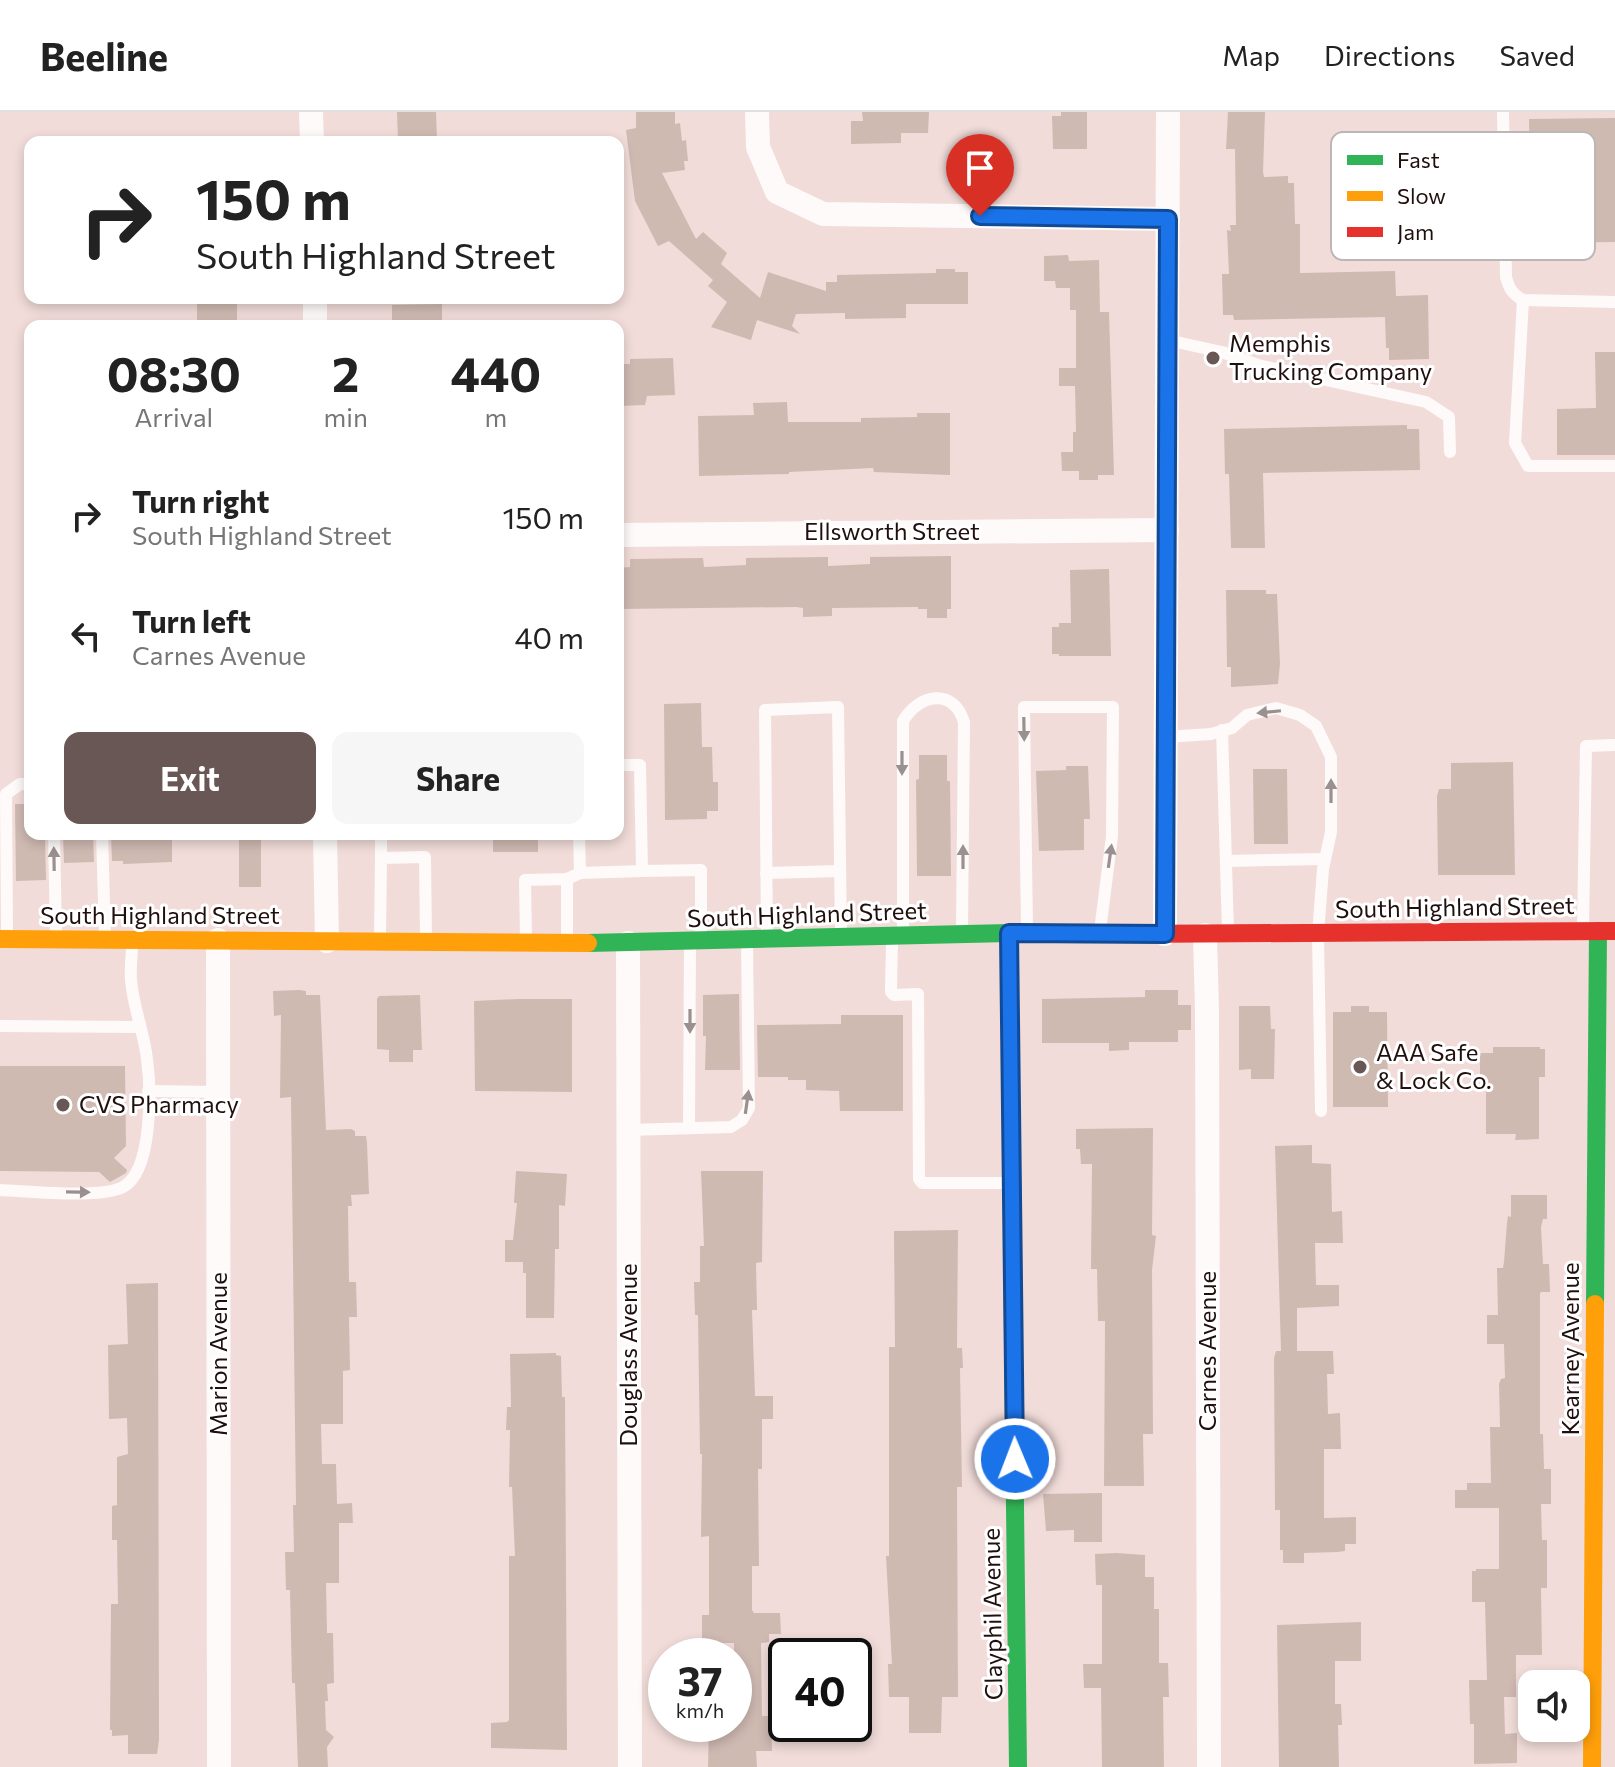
<!DOCTYPE html>
<style>
body{margin:0;font-family:Commissioner,sans-serif;background:#f6f6f6;color:#222;height:100vh;display:flex;flex-direction:column;font-size:30px;white-space:nowrap}
*{box-sizing:border-box;margin:0}
p{font-size:26px;color:#767676}
.icon{flex:none;width:44px;height:44px;fill:none;stroke:currentColor;stroke-width:2;stroke-linecap:round;stroke-linejoin:round}
.map{position:relative;flex:1;overflow:hidden}
.sheet{position:absolute;left:24px;top:208px;width:600px;height:520px;display:flex;flex-direction:column;background:#fff;border-radius:16px;box-shadow:0 4px 12px #0003}
.sheet>*{flex:none}
.banner{position:absolute;left:24px;top:24px;width:600px;height:168px;border-radius:16px;box-shadow:0 4px 12px #0003;background:#fff;color:#222;overflow:hidden}
.fabs{position:absolute;left:1518px;top:1558px;display:grid;gap:16px}
.fabs a{display:grid;place-items:center;width:72px;height:72px;border-radius:16px;background:#fff;box-shadow:0 4px 12px #0003;font-size:40px}
.speed{position:absolute;left:648px;top:1526px;display:flex;gap:16px;font-size:40px;font-weight:700;text-align:center}
.speed>*{display:grid;place-content:center;width:104px;height:104px;border-radius:50%;background:#fff;box-shadow:0 4px 12px #0003;line-height:1}
.speed small{font-size:20px;font-weight:400}
.speed .limit{border:4px solid #111;border-radius:12px;background:#fff;color:#111}
.pin{position:absolute;display:grid;place-items:center;width:68px;height:68px;color:#fff;margin:-82px -34px;border-radius:50% 50% 50% 0;rotate:-45deg;box-shadow:0 0 8px #0007}
.pin .icon{rotate:45deg}
.me{position:absolute;width:88px;margin:-44px;rotate:359deg;stroke-linejoin:round;filter:drop-shadow(0 0 6px #0008)}
.turn{display:flex;align-items:center;gap:28px;height:168px;padding:0 40px;font-size:36px}
.turn .icon{width:104px;height:104px;stroke-width:2.5}
.turn b{display:block;font-size:56px;line-height:68px}
.eta{display:flex;justify-content:space-evenly;align-items:center;height:136px;text-align:center}
.eta b{font-size:48px;font-weight:700;line-height:56px}
.cta{display:flex;gap:16px;margin-top:auto;padding:16px 40px}
.cta a{flex:1;height:92px;border-radius:16px;background:#685754;color:#fff;font-size:32px;font-weight:700;line-height:92px;text-align:center}
.cta a+a{background:#f6f6f6;color:#222}
ul{padding:0;list-style:none}
li{display:flex;align-items:center;gap:24px;height:120px;padding:0 40px}
li div{flex:1}
li b{display:block;font-size:30px}
li em{font-style:normal}
header{display:flex;align-items:center;gap:48px;box-sizing:border-box;height:112px;padding:0 40px;background:#fff;border-bottom:2px solid #e0e0e0}
header strong{font-size:38px}
nav{display:flex;gap:44px;margin-inline-start:auto;font-size:28px}
.map>svg:first-child{display:block}
.building{fill:#cfbab2}
.lines{fill:none;stroke-linecap:round;stroke-linejoin:round}
.lane{stroke:#fdfaf9;stroke-width:12}
.street{stroke:#fdfaf9;stroke-width:24}
.fast{stroke:#30b455;stroke-width:18}
.slow{stroke:#ff9f0a;stroke-width:18}
.jam{stroke:#e5322d;stroke-width:18}
.oneway{fill:#99908f}
.route-casing{stroke:#114b97;stroke-width:20}
.route{stroke:#1a73e8;stroke-width:14}
.poi-dot{fill:#685754;stroke:#fff;stroke-width:3}
.labels{text-anchor:middle;stroke-width:6;stroke-linejoin:round;paint-order:stroke}
.poi-label{font-size:24px;fill:#1f0f0d;stroke:#fff;text-anchor:start}
.street-label{font-size:24px;fill:#1f0f0d;stroke:#fff}
.key{fill:#fff;stroke:#bcb7b6;stroke-width:2}
.key-label{font-size:22px;fill:#1f0f0d}
</style>
<header>
<strong>Beeline</strong>
<nav><a>Map</a><a>Directions</a><a>Saved</a></nav>
</header>
<div class="map">
<svg width="1615" height="1655" viewBox="0 0 1615 1655">
<rect width="100%" height="100%" fill="#f1dcd9"/>
<!-- building -->
<g class="building">
<path d="M397 0H436L437 30H398Z"/>
<path d="M636 0H675V12L680 11 682 29 686 28 688 49H684L685 58 662 61 696 127 703 120 727 141 721 152 760 186 768 160 826 179V170H837V163L936 161V157H955V160H968V192H906V206L845 207V201L796 202 792 214 800 222 757 208 751 228 711 215 727 190 708 174 713 168 669 129 658 134 635 89 626 18 636 16Z"/>
<path d="M862 0H929L928 21H901V31L851 32V9H863Z"/>
<path d="M1061 0H1087V37H1053L1052 4H1061Z"/>
<path d="M1228 0H1265L1263 60 1264 65 1288 64V71H1294L1295 112H1300V161L1395 159 1396 184 1428 183 1429 247 1389 248V236H1386L1385 205 1234 208 1233 203H1223L1222 162H1229L1227 118 1231 119 1230 113H1236L1235 37H1226Z"/>
<path d="M1615 6V130L1514 131V84H1530L1529 7Z"/>
<path d="M1068 143 1069 149 1099 148 1100 200H1109L1114 363H1098V368H1079V359H1062L1061 340H1073V320H1076L1075 274H1059V256H1076V198H1070V176H1056L1055 169H1044V144Z"/>
<path d="M232 187V192H237V214H197V188Z"/>
<path d="M442 192V214L392 212V193Z"/>
<path d="M1595 240H1615V343H1557V297L1596 296Z"/>
<path d="M673 246 675 283 647 284 645 293 618 294V252H630V247Z"/>
<path d="M787 290 788 310H861V306L917 305V301H950V363L874 360 873 356 789 360V362L699 364 698 304 754 303 753 291Z"/>
<path d="M1407 313V317H1419L1420 358 1263 361 1265 436H1231L1229 362H1225L1224 317Z"/>
<path d="M951 444V497H947V506H927V497H918V495L832 496V504L803 505V496L796 495 618 497V456L630 455V447L703 446 704 455 746 453V446L828 445V454L870 452V445Z"/>
<path d="M1109 457 1111 544H1059V542H1052V515H1059V511H1071L1070 458Z"/>
<path d="M1226 478H1266V482H1277L1280 552 1278 572 1231 575V555H1227Z"/>
<path d="M701 591 702 635H712L713 670H718V699H707V707L665 708 664 592Z"/>
<path d="M919 643H947V669H950L951 764H917L916 668 919 667Z"/>
<path d="M1513 650 1515 763H1438L1437 684 1439 677H1451V651Z"/>
<path d="M1066 654H1088L1090 707H1084V738L1039 739 1036 659 1066 658Z"/>
<path d="M1253 657H1287L1288 732H1254Z"/>
<path d="M15 692H30V722H45L46 768 16 769Z"/>
<path d="M63 722H93L94 750 64 751Z"/>
<path d="M111 722H172V750L123 752V749H112Z"/>
<rect x="493" y="722" width="45" height="18"/>
<rect x="239" y="727" width="22" height="48"/>
<path d="M299 878 306 879V883H320L326 1018 351 1017 355 1019V1024H366L367 1031 369 1082 351 1083 352 1094H348L349 1170H356L357 1205H349L350 1258 343 1259V1312H321L322 1352H336L337 1392 352 1391 353 1411H339V1471H326L327 1521H333L334 1571 327 1572 328 1589H325L326 1618 334 1625 327 1635 328 1655H298L295 1571H292L290 1478H286L285 1440H294L293 1393H296L291 985 280 986 281 903 274 904 273 879Z"/>
<path d="M1145 878H1178V893H1191V918H1178V930H1129V938L1109 939V931H1042V887L1145 885Z"/>
<path d="M739 882 740 958H705L706 924H703V883Z"/>
<path d="M420 883 422 938H413V950H389V938L377 937V887L379 884Z"/>
<path d="M518 887H572V980L475 979 474 889Z"/>
<path d="M1239 894H1270L1271 917H1275L1274 967H1251V957L1239 958Z"/>
<path d="M1351 894H1369V900H1387L1388 995H1333V900H1351Z"/>
<path d="M841 903H903V999H840L839 979 806 978V968H788V965H758L757 913 841 912Z"/>
<path d="M1493 935H1540V937H1545V965H1539V1027L1515 1028 1516 1022H1486V965L1480 964V941H1493Z"/>
<path d="M0 954H125L126 1034 114 1046 127 1058 126 1061 110 1070 99 1060 0 1059Z"/>
<path d="M1153 1016 1152 1123 1156 1124 1152 1158 1153 1322H1143L1144 1374H1104L1105 1209H1098L1097 1157H1091L1092 1052H1081L1080 1037H1076V1017Z"/>
<path d="M1312 1033V1051L1331 1052 1332 1100 1342 1099 1343 1131H1315L1316 1173H1339V1194L1297 1196V1239H1333L1334 1262H1327L1328 1302 1340 1301 1341 1337H1324V1406L1356 1405V1432H1345V1439L1338 1440 1304 1441V1451H1283V1438H1280V1398H1275L1274 1246 1276 1239H1281L1275 1034Z"/>
<path d="M516 1059 567 1062 565 1094 559 1093V1137H555L554 1206H526V1161H523V1150H505V1128H513L517 1091H514Z"/>
<path d="M701 1059H763L762 1150 756 1151 757 1198H752L755 1284H773V1307H762V1357H758L759 1454H752V1498L754 1501H780L781 1522H769V1530L761 1531 762 1604H771L772 1639H756L757 1655H708L709 1612H734V1531H702V1503H709V1424L701 1425 702 1342H700L698 1203H695L694 1170H700V1134H704Z"/>
<path d="M1511 1083H1547V1107H1543L1541 1115 1543 1152H1549L1550 1180H1541L1540 1182V1322H1543L1544 1357H1551V1392H1541L1542 1428H1547V1476H1541L1542 1543H1516V1585H1504L1505 1622 1517 1621V1651L1474 1652V1612H1470L1469 1568H1487L1485 1490H1472V1459H1476V1457H1499V1396H1455V1378H1467V1371H1491L1490 1315H1500L1499 1272 1501 1267 1505 1266 1504 1232H1487V1203H1498L1497 1156H1503L1504 1150 1507 1111 1508 1104 1511 1105Z"/>
<path d="M958 1118 957 1236H962L963 1256H960L962 1375H957L958 1585H942L941 1621H909V1585H889L888 1552H892L886 1444H889V1235H895L894 1119Z"/>
<path d="M158 1171 159 1628 157 1642H128V1623L112 1624V1618H110L111 1492H118L117 1428H112V1394L117 1393V1345L128 1342 127 1306 109 1307 108 1233 128 1232 126 1172Z"/>
<path d="M556 1241V1243L561 1244 562 1285H565L567 1638 491 1636V1611L507 1610 509 1608V1444H515L512 1375H509L510 1318H506L507 1295H511L510 1242Z"/>
<path d="M1102 1381V1430H1074V1418L1046 1419 1043 1382Z"/>
<path d="M1116 1441 1145 1443V1465H1154V1497H1159V1551H1168L1169 1585H1163L1164 1655H1102L1101 1576H1084L1083 1552H1102V1473H1096L1095 1442Z"/>
<path d="M1361 1510V1549H1335V1592H1341L1342 1613H1338L1339 1655H1279L1277 1513Z"/>
</g>
<g class="lines">
<!-- lane -->
<g class="lane">
<path d="M1503 0 1506 165C1509 176 1512 182 1523 188L1615 190"/>
<path d="M1523 188 1515 331 1528 354H1615"/>
<path d="M1167 228 1222 240 1258 253 1426 290 1449 305 1450 340"/>
<path d="M1222 618 1228 819"/>
<path d="M1166 625 1211 622 1232 616 1247 603 1276 596 1300 603 1316 614 1331 645V720L1323 757 1318 822 1321 999"/>
<path d="M618 653H640L642 759 701 758V827"/>
<path d="M54 722 56 824"/>
<path d="M102 722 105 825"/>
<path d="M381 722V746"/>
<path d="M1226 749 1325 747"/>
<path d="M580 761 642 759"/>
<path d="M766 761 840 759"/>
<path d="M567 767V828"/>
<path d="M1583 816 1586 634 1615 633"/>
<path d="M1027 819 1024 595H1113L1112 724 1100 819"/>
<path d="M903 821V609C919 582 953 575 964 610L962 819"/>
<path d="M7 823 6 682 20 672H30"/>
<path d="M380 827 381 746 425 745 426 827"/>
<path d="M767 827 765 598 838 595 841 823"/>
<path d="M892 828 891 880 894 883 918 882 919 1067 922 1071H1010"/>
<path d="M526 829 525 768 567 767 580 761 579 722"/>
<path d="M0 914 140 915"/>
<path d="M148 979 218 980"/>
<path d="M689 1015 690 831"/>
<path d="M629 1018 731 1015 742 1008 749 996 747 829"/>
<path d="M0 1078C28 1079 101 1087 123 1075 153 1059 151 977 147 947 144 920 133 895 131 868 130 856 132 843 132 831"/>
</g>
<!-- street -->
<g class="street">
<path d="M311 0 312 30"/>
<path d="M757 0 758 35 777 80 823 102 1168 107"/>
<path d="M315 186V214"/>
<path d="M618 423 1167 418"/>
<path d="M325 722 327 829"/>
<path d="M1165 822 1168 0"/>
<path d="M1205 823 1207 899 1209 1655"/>
<path d="M218 828 219 1655"/>
<path d="M628 831 630 1655"/>
</g>
<!-- fast -->
<g class="fast">
<path d="M588 831 1009 821 1128 822"/>
<path d="M1595 1192 1598 819"/>
<path d="M1013 1220 1018 1655"/>
</g>
<!-- slow -->
<g class="slow">
<path d="M1009 821 1013 1220"/>
<path d="M0 827 588 831"/>
<path d="M1592 1655 1595 1192"/>
</g>
<!-- jam -->
<path class="jam" d="M1128 822 1615 819"/>
</g>
<!-- one-way arrows -->
<defs><path id="oneway-solid" d="M-6-.8H1V-3.2L6.5 0L1 3.2V.8H-6Z" transform="scale(2)"/></defs>
<g class="oneway">
<use href="#oneway-solid" transform="translate(1269 600) rotate(174)"/>
<use href="#oneway-solid" transform="translate(1024 617) rotate(89)"/>
<use href="#oneway-solid" transform="translate(902 651) rotate(90)"/>
<use href="#oneway-solid" transform="translate(1331 679) rotate(-90)"/>
<use href="#oneway-solid" transform="translate(1110 744) rotate(-82)"/>
<use href="#oneway-solid" transform="translate(963 745) rotate(-90)"/>
<use href="#oneway-solid" transform="translate(54 747) rotate(-91)"/>
<use href="#oneway-solid" transform="translate(690 909) rotate(90)"/>
<use href="#oneway-solid" transform="translate(747 990) rotate(-82)"/>
<use href="#oneway-solid" transform="translate(78 1080) rotate(1)"/>
</g>
<g class="lines">
<!-- route casing -->
<g class="route-casing">
<path id="route" d="M980 104 1168 107 1165 822 1009 821 1015 1347"/>
</g>
<!-- route -->
<use href="#route" class="route"/>
</g>
<!-- markers -->
<g class="poi-dot">
<circle cx="1213" cy="246" r="8"/>
<circle cx="1360" cy="955" r="8"/>
<circle cx="63" cy="993" r="8"/>
</g>
<g class="labels">
<!-- poi labels -->
<g class="poi-label">
<text x="1229" y="240">Memphis<tspan x="1229" dy="28">Trucking Company</tspan></text>
<text x="1376" y="949">AAA Safe<tspan x="1376" dy="28">&amp; Lock Co.</tspan></text>
<text x="79" y="1001">CVS Pharmacy</text>
</g>
<!-- street labels -->
<g class="street-label">
<text x="892" y="428">Ellsworth Street</text>
<text transform="translate(1455 796) rotate(-1)" y="8">South Highland Street</text>
<text transform="translate(807 803) rotate(-2)" y="8">South Highland Street</text>
<text x="160" y="812">South Highland Street</text>
<text transform="translate(1571 1237) rotate(-90)" y="8">Kearney Avenue</text>
<text transform="translate(1208 1239) rotate(-90)" y="8">Carnes Avenue</text>
<text transform="translate(219 1242) rotate(-90)" y="8">Marion Avenue</text>
<text transform="translate(629 1243) rotate(-90)" y="8">Douglass Avenue</text>
<text transform="translate(993 1502) rotate(-91)" y="8">Clayphil Avenue</text>
</g>
</g>
<!-- legend -->
<rect x="1331" y="20" width="264" height="128" rx="12" class="key"/>
<rect x="1347" y="43" width="36" height="10" fill="#30b455"/>
<rect x="1347" y="79" width="36" height="10" fill="#ff9f0a"/>
<rect x="1347" y="115" width="36" height="10" fill="#e5322d"/>
<g class="key-label">
<text x="1397" y="56">Fast</text>
<text x="1397" y="92">Slow</text>
<text x="1397" y="128">Jam</text>
</g>
</svg>
<div class="fabs">
<a><svg class="icon" aria-label="sound" viewBox="0 0 24 24"><path d="M4 9h4l5-4v14l-5-4H4zM17 9q2 3 0 6"/></svg></a>
</div>
<div class="speed"><div>37<small>km/h</small></div><div class="limit">40</div></div>
<div class="pin" style="left:980px;top:104px;background:#d93025"><svg class="icon" aria-label="arrive" viewBox="0 0 24 24"><path d="M6 21V4h12l-3 4 3 4H6"/></svg></div>
<svg class="me" style="left:1015px;top:1347px" viewBox="-20 -20 40 40"><circle r="17" fill="#1a73e8" stroke="#fff" stroke-width="3"/><path d="M0-11L8 9 0 5-8 9z" fill="#fff"/></svg>
<div class="banner">
<div class="turn"><svg class="icon" aria-label="right" viewBox="0 0 24 24"><path d="M7 20v-9h11M14 6l5 5-5 5"/></svg><div><b>150 m</b>South Highland Street</div></div>
</div>
<section class="sheet">
<div class="eta">
<div><b>08:30</b><p>Arrival</p></div>
<div><b>2</b><p>min</p></div>
<div><b>440</b><p>m</p></div>
</div>
<ul>
<li><svg class="icon" aria-label="right" viewBox="0 0 24 24"><path d="M7 20v-9h11M14 6l5 5-5 5"/></svg><div><b>Turn right</b><p>South Highland Street</p></div><em>150 m</em></li>
<li><svg class="icon" aria-label="left" viewBox="0 0 24 24"><path d="M17 20v-9H6M10 6l-5 5 5 5"/></svg><div><b>Turn left</b><p>Carnes Avenue</p></div><em>40 m</em></li>
</ul>
<div class="cta"><a>Exit</a><a>Share</a></div>
</section>
</div>
